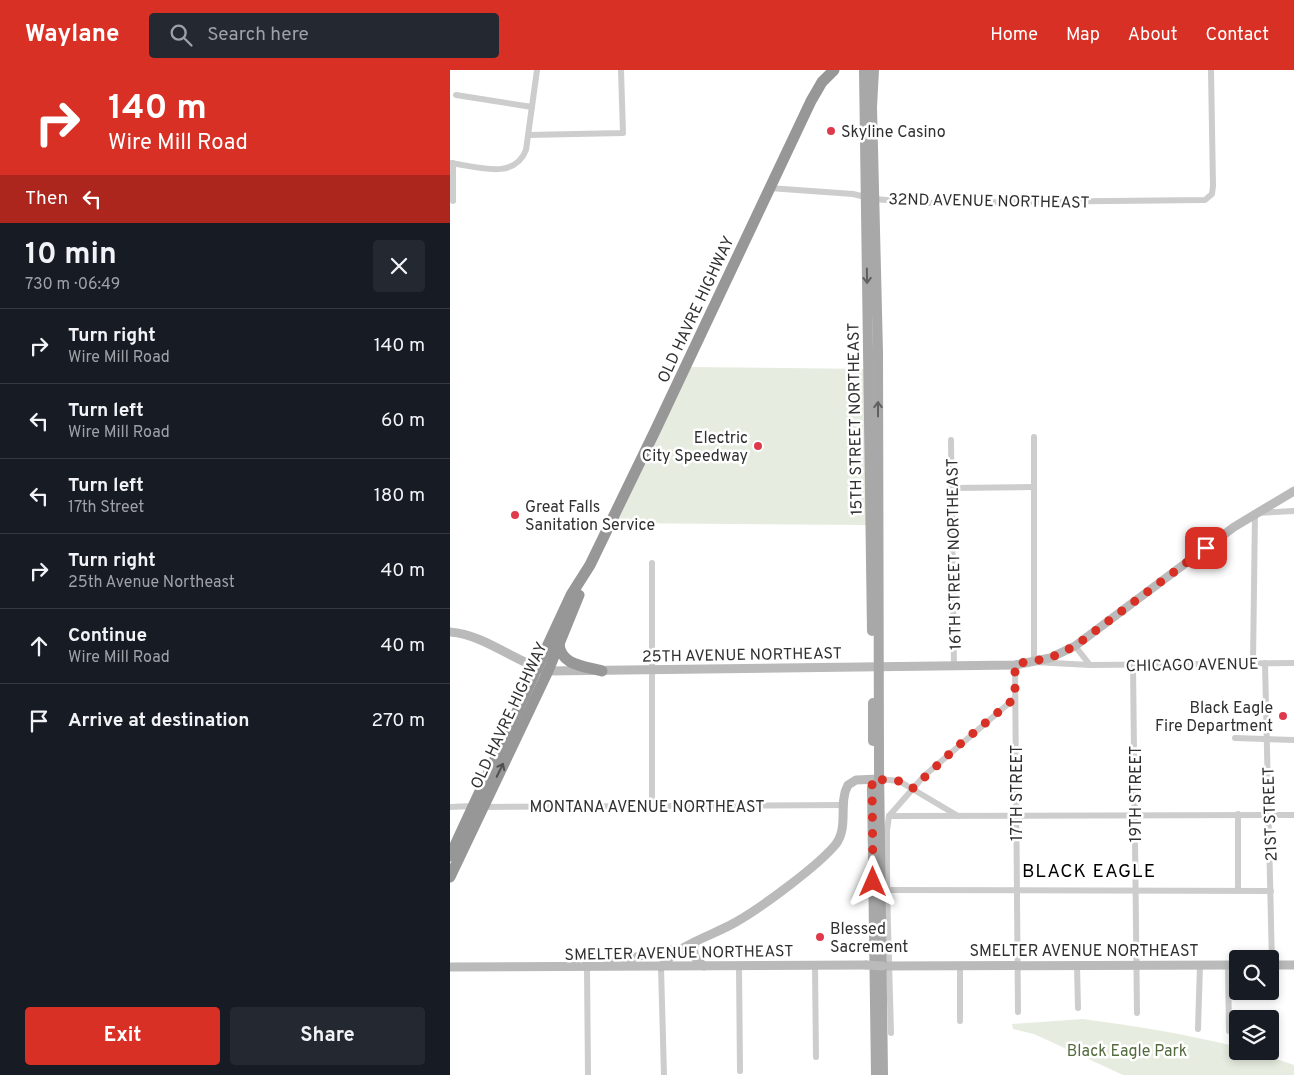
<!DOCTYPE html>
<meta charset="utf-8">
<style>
body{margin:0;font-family:Overpass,sans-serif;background:#242831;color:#f1f3f6;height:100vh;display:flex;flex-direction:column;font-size:19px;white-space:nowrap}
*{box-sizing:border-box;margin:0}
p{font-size:16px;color:#9ea1a6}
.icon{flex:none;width:28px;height:28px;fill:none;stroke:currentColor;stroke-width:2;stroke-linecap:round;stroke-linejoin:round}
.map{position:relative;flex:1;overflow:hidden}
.panel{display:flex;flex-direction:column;background:#171b24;width:450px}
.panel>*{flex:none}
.top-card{background:#d93025;color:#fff;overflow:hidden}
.tools{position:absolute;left:779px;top:880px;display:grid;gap:10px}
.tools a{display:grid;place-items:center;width:50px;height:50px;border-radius:5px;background:#171b24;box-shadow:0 2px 8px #0003;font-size:25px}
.pin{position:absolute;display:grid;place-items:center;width:42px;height:42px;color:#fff;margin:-21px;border-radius:10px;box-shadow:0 2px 8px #0006}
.me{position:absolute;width:55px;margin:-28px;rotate:0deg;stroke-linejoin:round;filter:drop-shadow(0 0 4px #0008)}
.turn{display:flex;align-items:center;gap:18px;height:105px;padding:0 25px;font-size:22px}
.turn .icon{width:65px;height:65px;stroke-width:2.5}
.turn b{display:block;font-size:35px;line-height:42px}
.then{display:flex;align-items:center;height:48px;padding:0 25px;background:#0003;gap:10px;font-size:19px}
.round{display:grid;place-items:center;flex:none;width:52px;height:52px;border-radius:5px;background:#242831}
.headline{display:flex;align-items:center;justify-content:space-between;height:85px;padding:0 25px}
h1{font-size:30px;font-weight:700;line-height:38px}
.button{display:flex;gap:10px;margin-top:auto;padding:10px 25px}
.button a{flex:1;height:58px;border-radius:5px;background:#d93025;color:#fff;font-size:20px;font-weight:700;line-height:58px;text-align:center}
.button a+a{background:#242831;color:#f1f3f6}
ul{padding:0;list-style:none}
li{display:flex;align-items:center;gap:15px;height:75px;padding:0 25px;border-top:1px solid #363941}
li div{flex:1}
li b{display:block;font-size:19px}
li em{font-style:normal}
header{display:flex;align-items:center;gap:30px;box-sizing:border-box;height:70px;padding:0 25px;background:#d93025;color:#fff}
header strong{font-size:24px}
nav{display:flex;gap:28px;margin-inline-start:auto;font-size:18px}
.search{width:350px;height:45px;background:#242831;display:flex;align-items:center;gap:12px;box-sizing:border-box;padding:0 18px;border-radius:5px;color:#9ea1a6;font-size:19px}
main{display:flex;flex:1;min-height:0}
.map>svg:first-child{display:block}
.green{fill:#e6ecdf}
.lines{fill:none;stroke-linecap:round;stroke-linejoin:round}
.street{stroke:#cdcdcd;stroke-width:6}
.secondary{stroke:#bababa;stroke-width:9}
.primary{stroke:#a8a8a8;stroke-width:10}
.highway{stroke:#979797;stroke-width:11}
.secondary-bridge{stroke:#bababa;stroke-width:9}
.oneway{stroke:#606060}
.oneway2{stroke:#4f4f4f}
.route{stroke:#d93025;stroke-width:9;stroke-dasharray:0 16.2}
.poi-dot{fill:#df3a4b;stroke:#fff;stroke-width:2}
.labels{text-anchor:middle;stroke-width:5;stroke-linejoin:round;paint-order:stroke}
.poi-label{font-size:16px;fill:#303030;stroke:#fff;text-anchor:start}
.street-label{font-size:16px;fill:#303030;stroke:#fff}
.park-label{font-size:16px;fill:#546b3f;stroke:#fff}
.quarter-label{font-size:19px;letter-spacing:1px;fill:#000;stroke:#fff}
</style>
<header>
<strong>Waylane</strong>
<div class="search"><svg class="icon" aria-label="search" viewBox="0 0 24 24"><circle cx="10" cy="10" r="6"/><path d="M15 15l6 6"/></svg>Search here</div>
<nav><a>Home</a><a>Map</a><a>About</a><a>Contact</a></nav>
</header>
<main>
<section class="panel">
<div class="top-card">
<div class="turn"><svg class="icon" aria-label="right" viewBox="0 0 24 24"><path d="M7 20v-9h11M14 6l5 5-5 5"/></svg><div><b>140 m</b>Wire Mill Road</div></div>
<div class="then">Then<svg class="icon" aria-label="left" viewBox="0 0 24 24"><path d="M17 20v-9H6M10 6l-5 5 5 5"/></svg></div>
</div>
<div class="headline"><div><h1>10 min</h1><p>730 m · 06:49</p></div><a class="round"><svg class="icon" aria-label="close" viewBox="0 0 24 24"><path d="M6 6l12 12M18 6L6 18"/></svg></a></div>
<ul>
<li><svg class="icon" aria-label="right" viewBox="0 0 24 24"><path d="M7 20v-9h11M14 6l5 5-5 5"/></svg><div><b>Turn right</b><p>Wire Mill Road</p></div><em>140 m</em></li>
<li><svg class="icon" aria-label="left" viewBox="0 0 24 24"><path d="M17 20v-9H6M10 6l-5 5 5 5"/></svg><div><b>Turn left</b><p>Wire Mill Road</p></div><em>60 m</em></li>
<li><svg class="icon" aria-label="left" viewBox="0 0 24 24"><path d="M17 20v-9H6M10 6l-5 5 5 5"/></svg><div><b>Turn left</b><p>17th Street</p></div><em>180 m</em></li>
<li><svg class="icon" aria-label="right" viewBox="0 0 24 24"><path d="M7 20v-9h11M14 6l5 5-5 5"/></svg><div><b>Turn right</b><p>25th Avenue Northeast</p></div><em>40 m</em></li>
<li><svg class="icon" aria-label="ahead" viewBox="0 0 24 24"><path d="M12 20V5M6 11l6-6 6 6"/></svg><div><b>Continue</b><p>Wire Mill Road</p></div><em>40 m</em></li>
<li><svg class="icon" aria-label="arrive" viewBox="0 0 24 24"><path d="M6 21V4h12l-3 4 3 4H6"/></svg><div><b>Arrive at destination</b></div><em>270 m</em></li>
</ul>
<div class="button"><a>Exit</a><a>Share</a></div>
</section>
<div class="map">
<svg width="844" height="1005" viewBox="0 0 844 1005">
<rect width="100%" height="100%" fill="#fff"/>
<!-- green -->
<g class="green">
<path d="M236 297 418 299 421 455 160 453Z"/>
<path d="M633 949C685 956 737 964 787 977L788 981H803L844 995V1005H673L584 964 563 959 562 954Z"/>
</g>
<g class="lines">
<!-- street -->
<g class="street">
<path d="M6 25 82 37"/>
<path d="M78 65 173 63 171 0"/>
<path d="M0 93C26 96 64 111 76 80L87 0"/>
<path d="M319 118 403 124 424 129 476 133 755 130 762 124 763 116 761 0"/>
<path d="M3 131V93"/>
<path d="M584 367V592L640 595 844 593"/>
<path d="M501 370 504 597"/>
<path d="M502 418 584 417"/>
<path d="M202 493V737"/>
<path d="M625 576 640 595"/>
<path d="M803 592 805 443 844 441"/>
<path d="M815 593 822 895"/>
<path d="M565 595 568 942"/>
<path d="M683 595 687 943"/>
<path d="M785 668 844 670"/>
<path d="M429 709 449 711 508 746"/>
<path d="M0 737 23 736"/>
<path d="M33 737 395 735"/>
<path d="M788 744V820"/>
<path d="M439 746 844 745"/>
<path d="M437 820 821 821"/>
<path d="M365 895 366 987"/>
<path d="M510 895V951"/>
<path d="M778 895 779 961"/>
<path d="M289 896 290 1001"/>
<path d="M627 896 628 938"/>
<path d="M211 897 214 1005"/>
<path d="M137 898 138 1005"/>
<path d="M748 959 750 895"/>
<path d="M441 963 437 820V760L439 746 474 706 565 628"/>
</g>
<!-- secondary -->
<g class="secondary">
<path d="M0 562C36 565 64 592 98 601L565 595 600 588 625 576 784 457 844 421"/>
<path d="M245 872C242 884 244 889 254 896"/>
<path d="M157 894 214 880H227"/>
<path d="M820 895H844"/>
<path d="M433 896 788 895"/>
<path d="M0 897 416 895"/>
<path d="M211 897C230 873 260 867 286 852 312 837 368 796 386 774 399 756 388 733 398 715L406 710 429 709"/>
</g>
<!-- primary -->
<g class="primary">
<path d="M414 0 422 561"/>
<path d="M424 0 422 37 428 282 429 697 433 1005"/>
<path d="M423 671V633"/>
<path d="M422 718 426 1005"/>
</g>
<!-- highway -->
<g class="highway">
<path d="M109 574C111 596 135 596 152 601"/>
<path d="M0 786 121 525 140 495 205 361 361 31 372 12 384 0"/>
<path d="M0 807 98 601 129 525"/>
</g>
<!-- secondary-bridge -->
<path class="secondary-bridge" d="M416 895 433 896"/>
</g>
<!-- one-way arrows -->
<defs><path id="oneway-shaft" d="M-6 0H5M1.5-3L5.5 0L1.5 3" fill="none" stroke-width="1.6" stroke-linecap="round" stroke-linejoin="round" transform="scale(1.25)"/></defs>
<g class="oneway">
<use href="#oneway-shaft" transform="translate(417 206) rotate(89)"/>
<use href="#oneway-shaft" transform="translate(428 339) rotate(-90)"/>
</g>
<use class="oneway2" href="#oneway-shaft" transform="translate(50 700) rotate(-64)"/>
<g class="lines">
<!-- route -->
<path class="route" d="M423 812 422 709 449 711 463 718 508 676 565 628V594L600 588 625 576 756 478"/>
</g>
<!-- markers -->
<g class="poi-dot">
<circle cx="381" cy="61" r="5"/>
<circle cx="308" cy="376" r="5"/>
<circle cx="65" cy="445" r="5"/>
<circle cx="833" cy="646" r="5"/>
<circle cx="370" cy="867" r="5"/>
</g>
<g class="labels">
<!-- poi labels -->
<g class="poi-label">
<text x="391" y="67">Skyline Casino</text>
<text x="298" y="373" text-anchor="end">Electric<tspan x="298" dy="18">City Speedway</tspan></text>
<text x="75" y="442">Great Falls<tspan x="75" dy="18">Sanitation Service</tspan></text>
<text x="823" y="643" text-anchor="end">Black Eagle<tspan x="823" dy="18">Fire Department</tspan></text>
<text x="380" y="864">Blessed<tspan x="380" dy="18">Sacrement</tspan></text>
</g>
<!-- street labels -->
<g class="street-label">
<text transform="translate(539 130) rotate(1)" y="6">32ND AVENUE NORTHEAST</text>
<text transform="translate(245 239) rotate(-65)" y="6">OLD HAVRE HIGHWAY</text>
<text transform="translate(404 349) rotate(-91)" y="6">15TH STREET NORTHEAST</text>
<text transform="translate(503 484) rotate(-91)" y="6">16TH STREET NORTHEAST</text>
<text transform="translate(292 584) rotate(-1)" y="6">25TH AVENUE NORTHEAST</text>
<text transform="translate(742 594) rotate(-1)" y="6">CHICAGO AVENUE</text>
<text transform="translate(58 645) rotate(-65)" y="6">OLD HAVRE HIGHWAY</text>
<text transform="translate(566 723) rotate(-90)" y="6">17TH STREET</text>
<text transform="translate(685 724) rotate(-90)" y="6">19TH STREET</text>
<text x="197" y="742">MONTANA AVENUE NORTHEAST</text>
<text transform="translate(819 744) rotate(-92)" y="6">21ST STREET</text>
<text x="634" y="886">SMELTER AVENUE NORTHEAST</text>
<text transform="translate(229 882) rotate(-1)" y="6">SMELTER AVENUE NORTHEAST</text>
</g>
<!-- park labels -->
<g class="park-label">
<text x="677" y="986">Black Eagle Park</text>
</g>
<!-- quarter labels -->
<g class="quarter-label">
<text x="639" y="807">BLACK EAGLE</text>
</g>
</g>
</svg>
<div class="tools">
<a><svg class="icon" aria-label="search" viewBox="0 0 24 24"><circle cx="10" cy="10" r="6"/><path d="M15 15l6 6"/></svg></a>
<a><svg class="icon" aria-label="layers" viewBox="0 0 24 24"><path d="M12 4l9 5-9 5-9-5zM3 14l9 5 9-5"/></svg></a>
</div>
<div class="pin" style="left:756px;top:478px;background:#d93025"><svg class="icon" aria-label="arrive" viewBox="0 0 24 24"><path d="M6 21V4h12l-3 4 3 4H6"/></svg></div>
<svg class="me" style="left:423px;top:812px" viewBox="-20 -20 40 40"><path d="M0-17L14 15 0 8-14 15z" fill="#d93025" stroke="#fff" stroke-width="4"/></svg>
</div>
</main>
